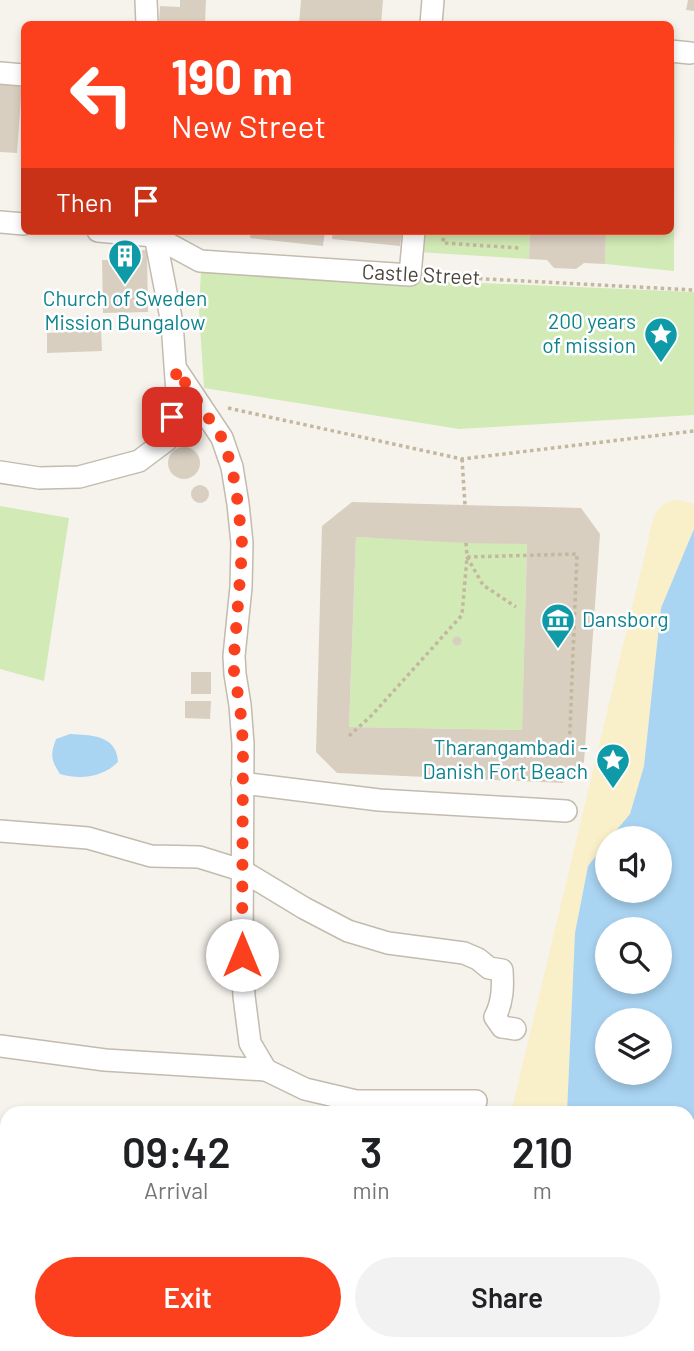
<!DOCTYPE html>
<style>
body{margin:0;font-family:Barlow,sans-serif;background:#f2f2f2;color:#202124;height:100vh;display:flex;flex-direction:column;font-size:26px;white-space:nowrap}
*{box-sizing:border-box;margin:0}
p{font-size:23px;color:#757577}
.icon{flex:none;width:38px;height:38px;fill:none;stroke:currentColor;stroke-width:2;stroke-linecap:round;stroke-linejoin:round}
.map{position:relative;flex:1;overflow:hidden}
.details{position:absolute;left:0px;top:1106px;width:695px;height:245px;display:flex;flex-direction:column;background:#fff;border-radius:21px 21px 0 0;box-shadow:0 4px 10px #0003}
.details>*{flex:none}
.guide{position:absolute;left:21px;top:21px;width:653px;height:214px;border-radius:10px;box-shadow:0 4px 10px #0003;background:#fc3f1d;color:#fff;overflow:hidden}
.fabs{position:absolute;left:595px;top:826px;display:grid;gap:14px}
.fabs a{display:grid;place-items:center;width:77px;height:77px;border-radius:50%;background:#fff;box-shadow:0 4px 10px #0003;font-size:35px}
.pin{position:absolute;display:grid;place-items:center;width:60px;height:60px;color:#fff;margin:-30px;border-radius:14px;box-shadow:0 4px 10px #0006}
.me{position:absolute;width:77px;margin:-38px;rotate:0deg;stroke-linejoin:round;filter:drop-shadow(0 0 5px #0008)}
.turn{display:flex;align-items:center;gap:24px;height:147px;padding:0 35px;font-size:32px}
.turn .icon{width:91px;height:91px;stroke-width:2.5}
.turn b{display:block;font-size:49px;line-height:60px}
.then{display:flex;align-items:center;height:66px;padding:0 35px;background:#0003;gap:14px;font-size:26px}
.eta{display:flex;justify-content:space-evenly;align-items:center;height:119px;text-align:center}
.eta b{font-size:42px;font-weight:600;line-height:49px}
.action{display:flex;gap:14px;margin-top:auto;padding:14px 35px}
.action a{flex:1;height:80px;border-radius:42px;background:#fc3f1d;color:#fff;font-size:28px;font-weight:600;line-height:80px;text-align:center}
.action a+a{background:#f2f2f2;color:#202124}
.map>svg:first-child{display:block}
.green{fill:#d2eab5}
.sand{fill:#f9efc9}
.water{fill:#a9d4f2;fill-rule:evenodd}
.building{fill:#d8cfc1;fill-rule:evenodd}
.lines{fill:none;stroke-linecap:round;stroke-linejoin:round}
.street-casing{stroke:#c2bbae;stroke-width:24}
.path{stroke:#c4b79f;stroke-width:3.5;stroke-dasharray:3.5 3.5;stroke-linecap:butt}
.street{stroke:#fff;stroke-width:21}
.route{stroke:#fc3f1d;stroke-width:12;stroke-dasharray:0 21.6}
.labels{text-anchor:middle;stroke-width:5;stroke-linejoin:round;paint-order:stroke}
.street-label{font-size:21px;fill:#4b4439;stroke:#fff}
.culture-label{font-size:21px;fill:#0d838f;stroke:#fff;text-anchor:end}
</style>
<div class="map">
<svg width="694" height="1351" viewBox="0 0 694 1351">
<rect width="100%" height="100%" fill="#f6f3ec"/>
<!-- green -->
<g class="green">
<path d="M670 62 675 63 674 271 605 264 606 231H670Z"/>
<path d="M419 231H530L529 259 417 252Z"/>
<path d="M201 271 694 292V415L459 429 204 388 199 311Z"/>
<path d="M0 506 69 518 44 681 0 669Z"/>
<path d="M356 537 527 544 522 730 349 727Z"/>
</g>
<!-- sand -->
<g class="sand">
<path d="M675 499 694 504V529L661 608 644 766 630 814 610 838H607V842L588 866 575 933 567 1113H511L654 516 662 505Z"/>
<path d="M455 1344H537L536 1351H454Z"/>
</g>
<!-- water -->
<g class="water">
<path d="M694 529V1351H536L537 1344H688V1113H567L575 933 588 866 607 842V891H660V838H610L630 814 644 766 661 608ZM607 929H660V982H607ZM607 1020H660V1073H607Z"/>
<path d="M70 734C91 735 117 735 118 762 103 777 81 780 60 774 51 760 50 755 56 739Z"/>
</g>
<!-- building -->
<g class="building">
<path d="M180 0H206L205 24H159L160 6 180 7Z"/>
<path d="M301 0H383L381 24H299Z"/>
<path d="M688 0H694V11L686 10Z"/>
<path d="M0 83 22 84 17 153 0 152Z"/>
<path d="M251 231H325L323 246 250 238Z"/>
<path d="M333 231H402L400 246 332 239Z"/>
<path d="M530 231H606L605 264 584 263 576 269 554 268 547 260 529 259Z"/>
<path d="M147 250 148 312 103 313 102 260H114L113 251Z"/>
<path d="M101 330 102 351 47 353V333Z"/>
<circle cx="184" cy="463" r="16"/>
<circle cx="200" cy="494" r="9"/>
<path d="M352 502 581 508 600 534 584 762 563 783 337 773 316 752 322 526ZM356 537 466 543 527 544 522 730 349 727Z"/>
<circle cx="457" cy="641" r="4.5"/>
<rect x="191" y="672" width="20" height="22"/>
<path d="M185 701H211L210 719 185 718Z"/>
</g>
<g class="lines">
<!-- street casing -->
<g class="street-casing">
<g id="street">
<path d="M146 0 147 24"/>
<path d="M431 24 433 0"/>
<path d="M670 51 690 53"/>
<path d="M0 73 24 75"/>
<path d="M0 222 24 224"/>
<path d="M98 231 154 236 200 261 410 275 414 231"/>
<path d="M176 369 222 438 232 467 238 504 242 543 241 587 234 656 235 674 240 705 243 744 242 955 244 996 250 1043 266 1070 305 1089 356 1101H476"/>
<path d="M0 472 39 478 79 477 139 461 167 440 177 393 172 323 154 231"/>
<path d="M242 783 379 800 566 811"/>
<path d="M0 831 88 838 151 856 199 857 241 870 304 908 348 931 388 943 464 953 478 959 489 968 502 970C503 987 503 1001 495 1017L502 1027 515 1029"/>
<path d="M0 1046 105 1060 266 1070"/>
</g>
</g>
<!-- path -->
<g class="path">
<path d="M444 231 443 243 519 248"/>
<path d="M430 276 694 290"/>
<path d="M228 408 462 459 694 431"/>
<path d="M462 459 465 505"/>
<path d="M466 543 467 557 483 585 516 607"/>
<path d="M349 736 372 715 462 615 467 557 577 554 569 755"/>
</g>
<!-- street -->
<use href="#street" class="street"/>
</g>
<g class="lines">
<!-- route -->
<path class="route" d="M172 417 177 393 176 369 222 438 232 467 238 504 242 543 241 565 234 656V674L240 705 243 744 242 955"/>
</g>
<!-- icons -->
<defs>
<g id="building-pin" transform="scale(1.75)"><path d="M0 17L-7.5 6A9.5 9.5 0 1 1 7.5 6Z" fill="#0f9aa8" stroke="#fff"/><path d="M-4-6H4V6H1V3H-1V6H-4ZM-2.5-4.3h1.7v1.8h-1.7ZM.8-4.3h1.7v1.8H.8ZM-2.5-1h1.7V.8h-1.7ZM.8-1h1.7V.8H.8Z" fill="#fff"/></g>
<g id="sight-pin" transform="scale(1.75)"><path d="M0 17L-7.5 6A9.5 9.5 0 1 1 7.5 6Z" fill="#0f9aa8" stroke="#fff"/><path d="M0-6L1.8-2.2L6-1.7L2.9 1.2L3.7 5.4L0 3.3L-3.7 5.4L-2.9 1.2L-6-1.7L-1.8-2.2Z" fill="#fff"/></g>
<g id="museum-pin" transform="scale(1.75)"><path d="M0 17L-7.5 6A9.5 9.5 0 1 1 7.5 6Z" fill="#0f9aa8" stroke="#fff"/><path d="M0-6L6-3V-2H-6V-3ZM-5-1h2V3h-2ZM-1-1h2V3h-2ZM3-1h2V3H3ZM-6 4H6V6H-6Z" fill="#fff"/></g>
</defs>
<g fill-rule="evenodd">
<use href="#building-pin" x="125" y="256"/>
<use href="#sight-pin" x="661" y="334"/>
<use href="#museum-pin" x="558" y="620"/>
<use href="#sight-pin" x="613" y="760"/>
</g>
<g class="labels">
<!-- street labels -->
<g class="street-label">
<text transform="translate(421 275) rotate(3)" y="7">Castle Street</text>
</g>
<!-- culture labels -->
<g class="culture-label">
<text x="125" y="306" text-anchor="middle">Church of Sweden<tspan x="125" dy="24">Mission Bungalow</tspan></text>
<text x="636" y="329">200 years<tspan x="636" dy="24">of mission</tspan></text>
<text x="582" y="627" text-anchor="start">Dansborg</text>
<text x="588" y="755">Tharangambadi -<tspan x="588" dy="24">Danish Fort Beach</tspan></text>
</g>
</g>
</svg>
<div class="fabs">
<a><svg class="icon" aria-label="sound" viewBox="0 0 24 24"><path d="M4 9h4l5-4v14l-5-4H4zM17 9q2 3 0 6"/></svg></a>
<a><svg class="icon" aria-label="search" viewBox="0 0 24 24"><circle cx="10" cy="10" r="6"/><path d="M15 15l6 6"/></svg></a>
<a><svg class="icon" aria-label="layers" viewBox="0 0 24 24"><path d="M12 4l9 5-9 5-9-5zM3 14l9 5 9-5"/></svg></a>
</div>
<div class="pin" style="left:172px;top:417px;background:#d93025"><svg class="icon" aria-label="arrive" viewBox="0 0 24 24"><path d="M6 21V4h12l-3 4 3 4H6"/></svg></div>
<svg class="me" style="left:242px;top:955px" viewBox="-20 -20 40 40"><circle r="19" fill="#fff"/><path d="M0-13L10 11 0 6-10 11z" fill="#fc3f1d"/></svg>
<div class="guide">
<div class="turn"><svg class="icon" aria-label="left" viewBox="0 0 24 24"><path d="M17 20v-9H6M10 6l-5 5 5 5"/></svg><div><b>190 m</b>New Street</div></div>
<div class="then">Then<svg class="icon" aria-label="arrive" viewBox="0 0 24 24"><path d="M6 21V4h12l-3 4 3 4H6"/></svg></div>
</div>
<section class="details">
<div class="eta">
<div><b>09:42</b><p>Arrival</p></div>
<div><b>3</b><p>min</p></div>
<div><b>210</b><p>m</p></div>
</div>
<div class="action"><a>Exit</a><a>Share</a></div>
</section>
</div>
